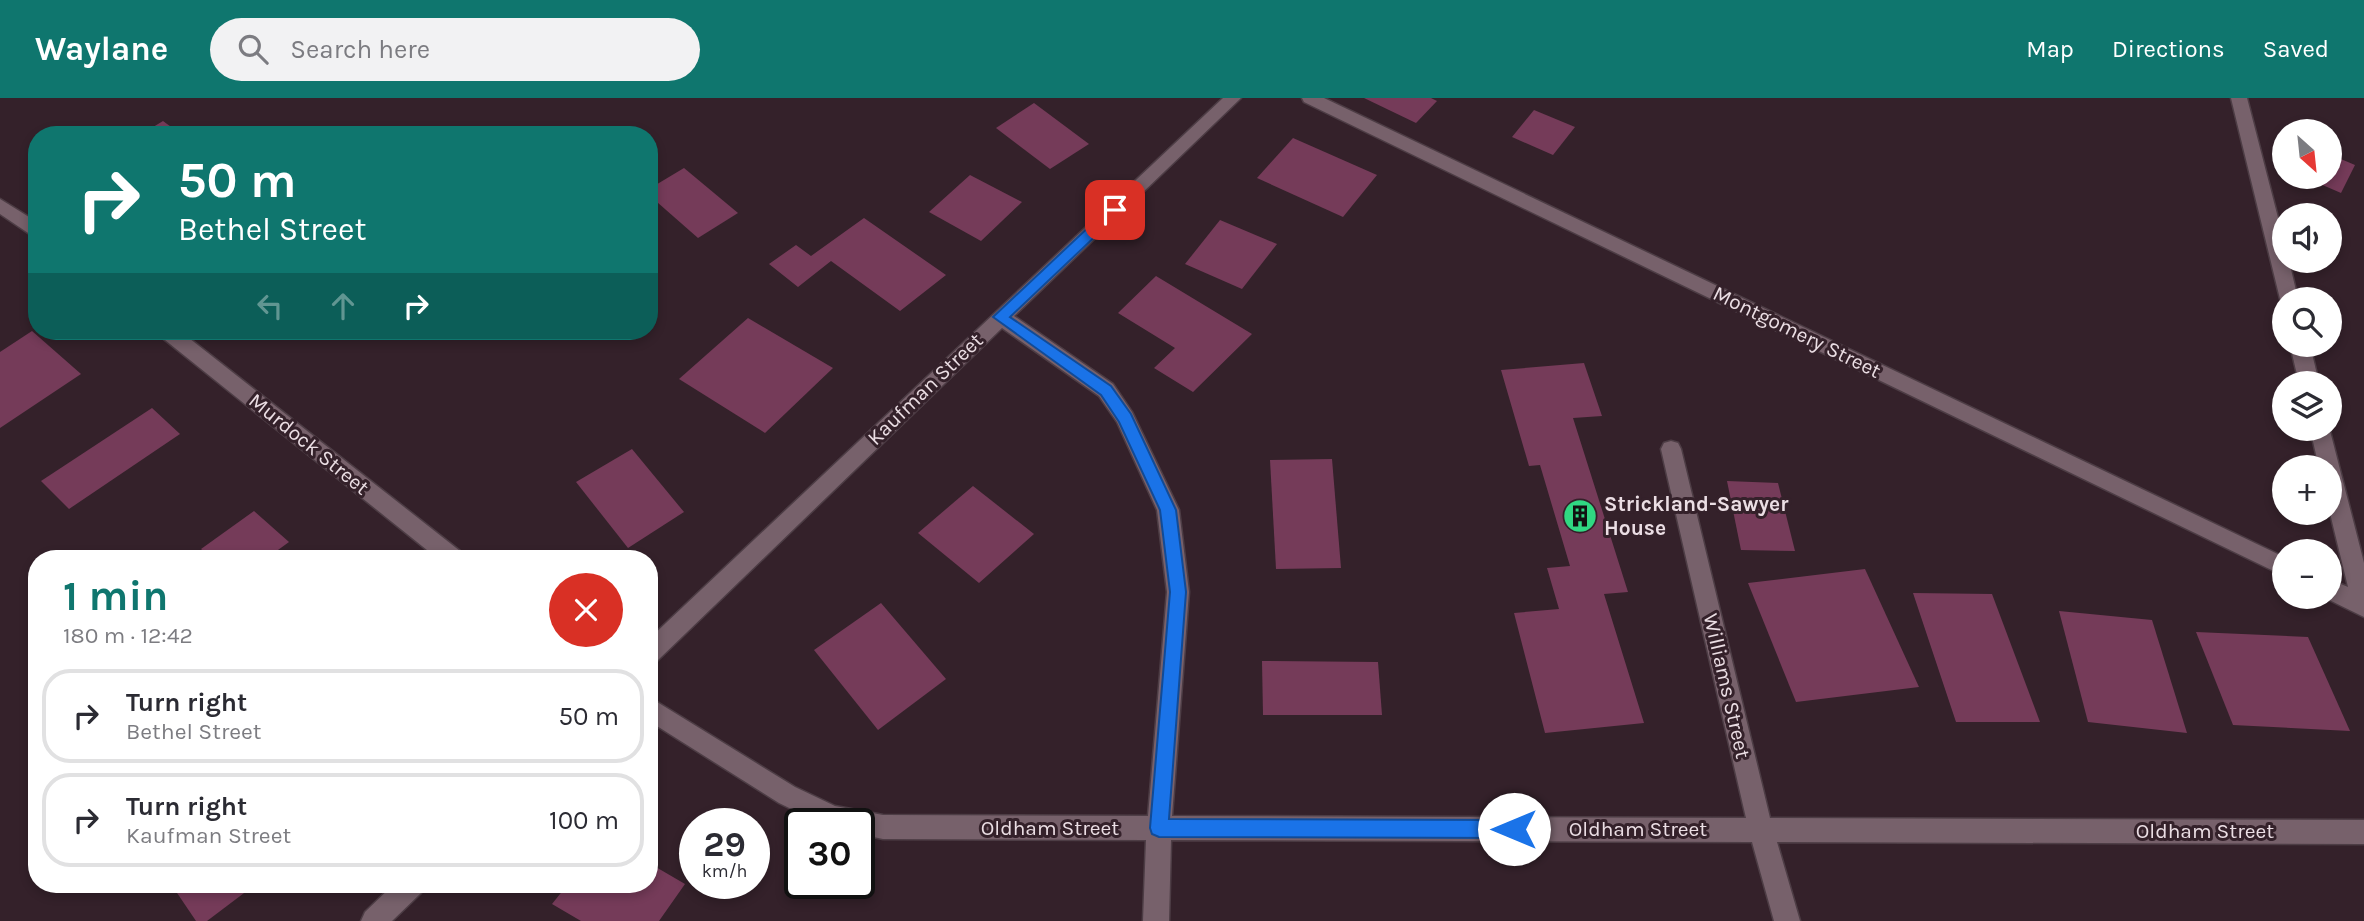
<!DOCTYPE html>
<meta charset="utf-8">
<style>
body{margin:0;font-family:Karla,sans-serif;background:#f2f2f3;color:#2b2b33;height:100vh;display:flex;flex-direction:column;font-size:26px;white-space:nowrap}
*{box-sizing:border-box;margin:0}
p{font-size:23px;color:#7c7c81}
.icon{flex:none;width:38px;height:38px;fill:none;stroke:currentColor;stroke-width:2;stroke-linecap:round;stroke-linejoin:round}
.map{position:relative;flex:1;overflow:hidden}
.sheet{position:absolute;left:28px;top:452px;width:630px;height:343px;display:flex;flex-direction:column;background:#fff;border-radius:28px;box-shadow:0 4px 10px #0003}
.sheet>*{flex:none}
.top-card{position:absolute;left:28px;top:28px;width:630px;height:214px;border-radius:28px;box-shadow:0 4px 10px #0003;background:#0f766e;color:#fff;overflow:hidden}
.needle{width:46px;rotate:153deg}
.fabs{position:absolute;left:2272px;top:21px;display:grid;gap:14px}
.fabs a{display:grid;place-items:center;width:70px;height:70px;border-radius:50%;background:#fff;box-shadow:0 4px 10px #0003;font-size:35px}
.speed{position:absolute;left:679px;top:710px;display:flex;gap:14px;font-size:35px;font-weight:700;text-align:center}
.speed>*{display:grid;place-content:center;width:91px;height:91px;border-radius:50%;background:#fff;box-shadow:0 4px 10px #0003;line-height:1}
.speed small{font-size:18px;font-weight:400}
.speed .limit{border:4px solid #111;border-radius:10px;background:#fff;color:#111}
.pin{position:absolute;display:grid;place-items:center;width:60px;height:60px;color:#fff;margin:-30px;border-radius:14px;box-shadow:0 4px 10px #0006}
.me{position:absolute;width:77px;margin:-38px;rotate:270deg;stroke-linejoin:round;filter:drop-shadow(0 0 5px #0008)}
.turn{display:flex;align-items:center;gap:24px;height:147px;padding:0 35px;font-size:32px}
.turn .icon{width:91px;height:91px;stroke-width:2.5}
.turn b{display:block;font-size:49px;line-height:60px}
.lanes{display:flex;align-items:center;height:66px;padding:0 35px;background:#0003;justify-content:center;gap:35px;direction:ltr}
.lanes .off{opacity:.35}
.round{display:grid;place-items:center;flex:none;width:74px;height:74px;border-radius:37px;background:#f2f2f3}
.headline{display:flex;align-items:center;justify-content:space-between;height:119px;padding:0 35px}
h1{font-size:42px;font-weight:700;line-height:52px;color:#0f766e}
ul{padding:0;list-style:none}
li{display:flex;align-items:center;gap:21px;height:94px;margin:0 14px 10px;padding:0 21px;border:4px solid #e1e1e2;border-radius:28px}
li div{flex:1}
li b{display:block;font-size:26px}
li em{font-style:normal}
header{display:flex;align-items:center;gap:42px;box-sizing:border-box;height:98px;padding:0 35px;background:#0f766e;color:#fff}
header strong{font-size:33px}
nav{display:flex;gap:38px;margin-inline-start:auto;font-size:24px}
.search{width:490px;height:63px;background:#f2f2f3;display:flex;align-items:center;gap:18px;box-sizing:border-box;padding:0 24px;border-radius:38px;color:#7c7c81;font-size:26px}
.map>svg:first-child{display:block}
.building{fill:#753b59}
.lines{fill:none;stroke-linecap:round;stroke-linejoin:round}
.minor-casing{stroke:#4d3d45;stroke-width:3}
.minor{fill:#77616b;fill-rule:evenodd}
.route{fill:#1a73e8;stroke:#114b97;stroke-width:2}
.labels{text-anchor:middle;stroke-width:6;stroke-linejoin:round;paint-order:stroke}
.street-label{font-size:21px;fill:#ebdee4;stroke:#34212a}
.poi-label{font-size:21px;font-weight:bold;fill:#ebdee4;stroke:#34212a;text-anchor:start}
</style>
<header>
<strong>Waylane</strong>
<div class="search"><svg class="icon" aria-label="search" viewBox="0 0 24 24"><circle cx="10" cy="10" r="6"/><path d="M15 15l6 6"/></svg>Search here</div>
<nav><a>Map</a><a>Directions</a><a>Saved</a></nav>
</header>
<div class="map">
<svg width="2364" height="823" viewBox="0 0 2364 823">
<rect width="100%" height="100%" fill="#34212a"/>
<!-- building -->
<g class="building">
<path d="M1364 0H1431L1437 3 1416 25Z"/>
<path d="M1034 5 1089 46 1050 71 996 30Z"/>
<path d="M1534 12 1575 29 1553 57 1512 39Z"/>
<path d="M163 23 182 37H140Z"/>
<path d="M1293 40 1377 77 1343 119 1257 80Z"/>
<path d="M2329 56 2355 67 2341 95 2304 79H2329Z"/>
<path d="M684 70 738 115 698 140 649 97V91Z"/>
<path d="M970 77 1022 104 981 143 929 114Z"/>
<path d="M864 120 946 177 900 213 831 163 798 189 769 166 796 147 811 158Z"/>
<path d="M1220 122 1277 146 1242 191 1185 166Z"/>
<path d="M1156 178 1252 236 1193 294 1154 270 1175 250 1118 215Z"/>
<path d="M748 220 833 270 765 335 679 281Z"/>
<path d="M32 233 81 276 0 330V254Z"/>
<path d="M1584 265 1602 318 1573 320 1628 494 1604 496 1644 625 1545 635 1514 515 1559 511 1547 470 1570 468 1540 367 1529 368 1501 272Z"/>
<path d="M152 310 180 336 69 411 41 383Z"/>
<path d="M632 351 684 414 628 450 576 384Z"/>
<path d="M1332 361 1341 470 1276 471 1270 362Z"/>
<path d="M1727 383 1778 385 1795 453 1741 452Z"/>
<path d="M973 388 1034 436 979 485 918 435Z"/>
<path d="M254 413 289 444 267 460H211L201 451Z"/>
<path d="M1865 471 1919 589 1796 604 1748 485Z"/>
<path d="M1913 495 1992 496 2040 624H1956Z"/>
<path d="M881 505 946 581 878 632 814 552Z"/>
<path d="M2059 513 2152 522 2187 635 2088 624Z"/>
<path d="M2196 534 2308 539 2350 633 2233 627Z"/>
<path d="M1262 563 1378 564 1382 617H1263Z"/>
<path d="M649 765 685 786 659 823H581L552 806 568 786H649Z"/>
<path d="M171 786H256L207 823H196Z"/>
</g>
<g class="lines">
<!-- minor casing -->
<g class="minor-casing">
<g id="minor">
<path d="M1223 0H1241L1014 218 1113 286 1132 314 1179 412 1189 494 1172 718 1746 720 1661 351 1664 345 1671 343 1678 345 1681 351 1770 720 2364 722V746L1777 744 1800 823H1774L1752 744 1171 742 1169 823H1143L1146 742 883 741 859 736V726H822L779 705 649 623V599L795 689 835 708 883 717 1148 718 1167 494 1157 412 1117 324 1099 298 1002 230 657 563 649 566V541Z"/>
<path d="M1302 0H1324L2284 459V478L1304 4Z"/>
<path d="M2231 0H2247L2284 143V163H2289L2298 201H2284V207L2280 201Z"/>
<path d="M0 101 37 124V141L0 116Z"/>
<path d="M158 233H180L460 453 463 460H437L160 238Z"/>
<path d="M2290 247H2310L2319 285H2299Z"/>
<path d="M2329 329 2364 465V519L2323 499H2329V481L2348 489 2329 411V369H2319L2310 331Z"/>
<path d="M394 786H424L421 795 392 823H361L365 814Z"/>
</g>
</g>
<!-- minor -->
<use href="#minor" class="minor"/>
</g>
<!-- route -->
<path class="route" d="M1115 107 1122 112 1120 115 1010 219 1111 288 1131 316 1176 412 1186 494 1169 721 1514 722 1521 724 1524 731 1521 737 1514 740 1159 739 1152 736 1150 730 1170 494 1160 412 1119 324 1101 297 993 219 1111 108Z"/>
<!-- icons -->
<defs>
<g id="building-disc" transform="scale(1.75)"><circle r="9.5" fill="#30d882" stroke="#34212a"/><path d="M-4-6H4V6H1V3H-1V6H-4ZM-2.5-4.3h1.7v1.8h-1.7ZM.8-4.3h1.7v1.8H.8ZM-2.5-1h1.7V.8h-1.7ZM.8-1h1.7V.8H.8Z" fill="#111"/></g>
</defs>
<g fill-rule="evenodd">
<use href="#building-disc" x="1580" y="418"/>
</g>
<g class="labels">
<!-- street labels -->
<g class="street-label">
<text transform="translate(1797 234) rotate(26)" y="7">Montgomery Street</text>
<text transform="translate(925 291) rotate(-44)" y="7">Kaufman Street</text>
<text transform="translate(309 346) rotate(39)" y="7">Murdock Street</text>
<text transform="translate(1727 588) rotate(77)" y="7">Williams Street</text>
<text x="1050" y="737">Oldham Street</text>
<text x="1638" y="738">Oldham Street</text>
<text x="2205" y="740">Oldham Street</text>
</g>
<!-- poi labels -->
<g class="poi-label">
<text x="1604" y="413">Strickland-Sawyer<tspan x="1604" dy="24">House</tspan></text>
</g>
</g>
</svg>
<div class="fabs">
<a><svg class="needle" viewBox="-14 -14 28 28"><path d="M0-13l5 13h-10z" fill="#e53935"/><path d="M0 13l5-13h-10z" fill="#7c7c81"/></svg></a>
<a><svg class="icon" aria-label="sound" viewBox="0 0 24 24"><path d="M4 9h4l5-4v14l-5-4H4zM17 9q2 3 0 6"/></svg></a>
<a><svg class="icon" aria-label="search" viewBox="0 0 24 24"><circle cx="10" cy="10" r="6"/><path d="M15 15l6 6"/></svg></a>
<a><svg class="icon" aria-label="layers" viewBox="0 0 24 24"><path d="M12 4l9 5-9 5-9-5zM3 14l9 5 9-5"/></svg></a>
<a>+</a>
<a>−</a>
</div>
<div class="speed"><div>29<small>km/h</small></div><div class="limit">30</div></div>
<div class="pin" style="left:1115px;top:112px;background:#d93025"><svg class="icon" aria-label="arrive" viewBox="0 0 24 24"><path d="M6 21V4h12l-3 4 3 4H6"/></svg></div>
<svg class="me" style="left:1514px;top:731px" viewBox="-20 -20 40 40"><circle r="19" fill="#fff"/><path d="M0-13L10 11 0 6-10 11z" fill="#1a73e8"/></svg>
<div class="top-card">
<div class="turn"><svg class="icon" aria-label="right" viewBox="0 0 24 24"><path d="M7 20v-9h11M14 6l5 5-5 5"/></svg><div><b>50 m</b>Bethel Street</div></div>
<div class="lanes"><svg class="icon off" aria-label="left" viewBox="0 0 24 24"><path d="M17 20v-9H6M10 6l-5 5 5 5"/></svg><svg class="icon off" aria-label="ahead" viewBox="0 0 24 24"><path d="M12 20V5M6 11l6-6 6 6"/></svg><svg class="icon" aria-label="right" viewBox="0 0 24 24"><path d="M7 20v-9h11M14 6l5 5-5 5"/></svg></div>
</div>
<section class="sheet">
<div class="headline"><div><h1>1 min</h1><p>180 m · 12:42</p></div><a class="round" style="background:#d93025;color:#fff"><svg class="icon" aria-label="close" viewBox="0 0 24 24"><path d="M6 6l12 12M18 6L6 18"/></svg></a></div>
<ul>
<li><svg class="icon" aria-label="right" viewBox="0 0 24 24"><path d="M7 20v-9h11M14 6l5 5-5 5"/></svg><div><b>Turn right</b><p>Bethel Street</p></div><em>50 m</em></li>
<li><svg class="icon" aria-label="right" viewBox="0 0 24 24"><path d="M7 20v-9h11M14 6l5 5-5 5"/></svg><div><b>Turn right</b><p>Kaufman Street</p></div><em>100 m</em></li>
</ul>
</section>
</div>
